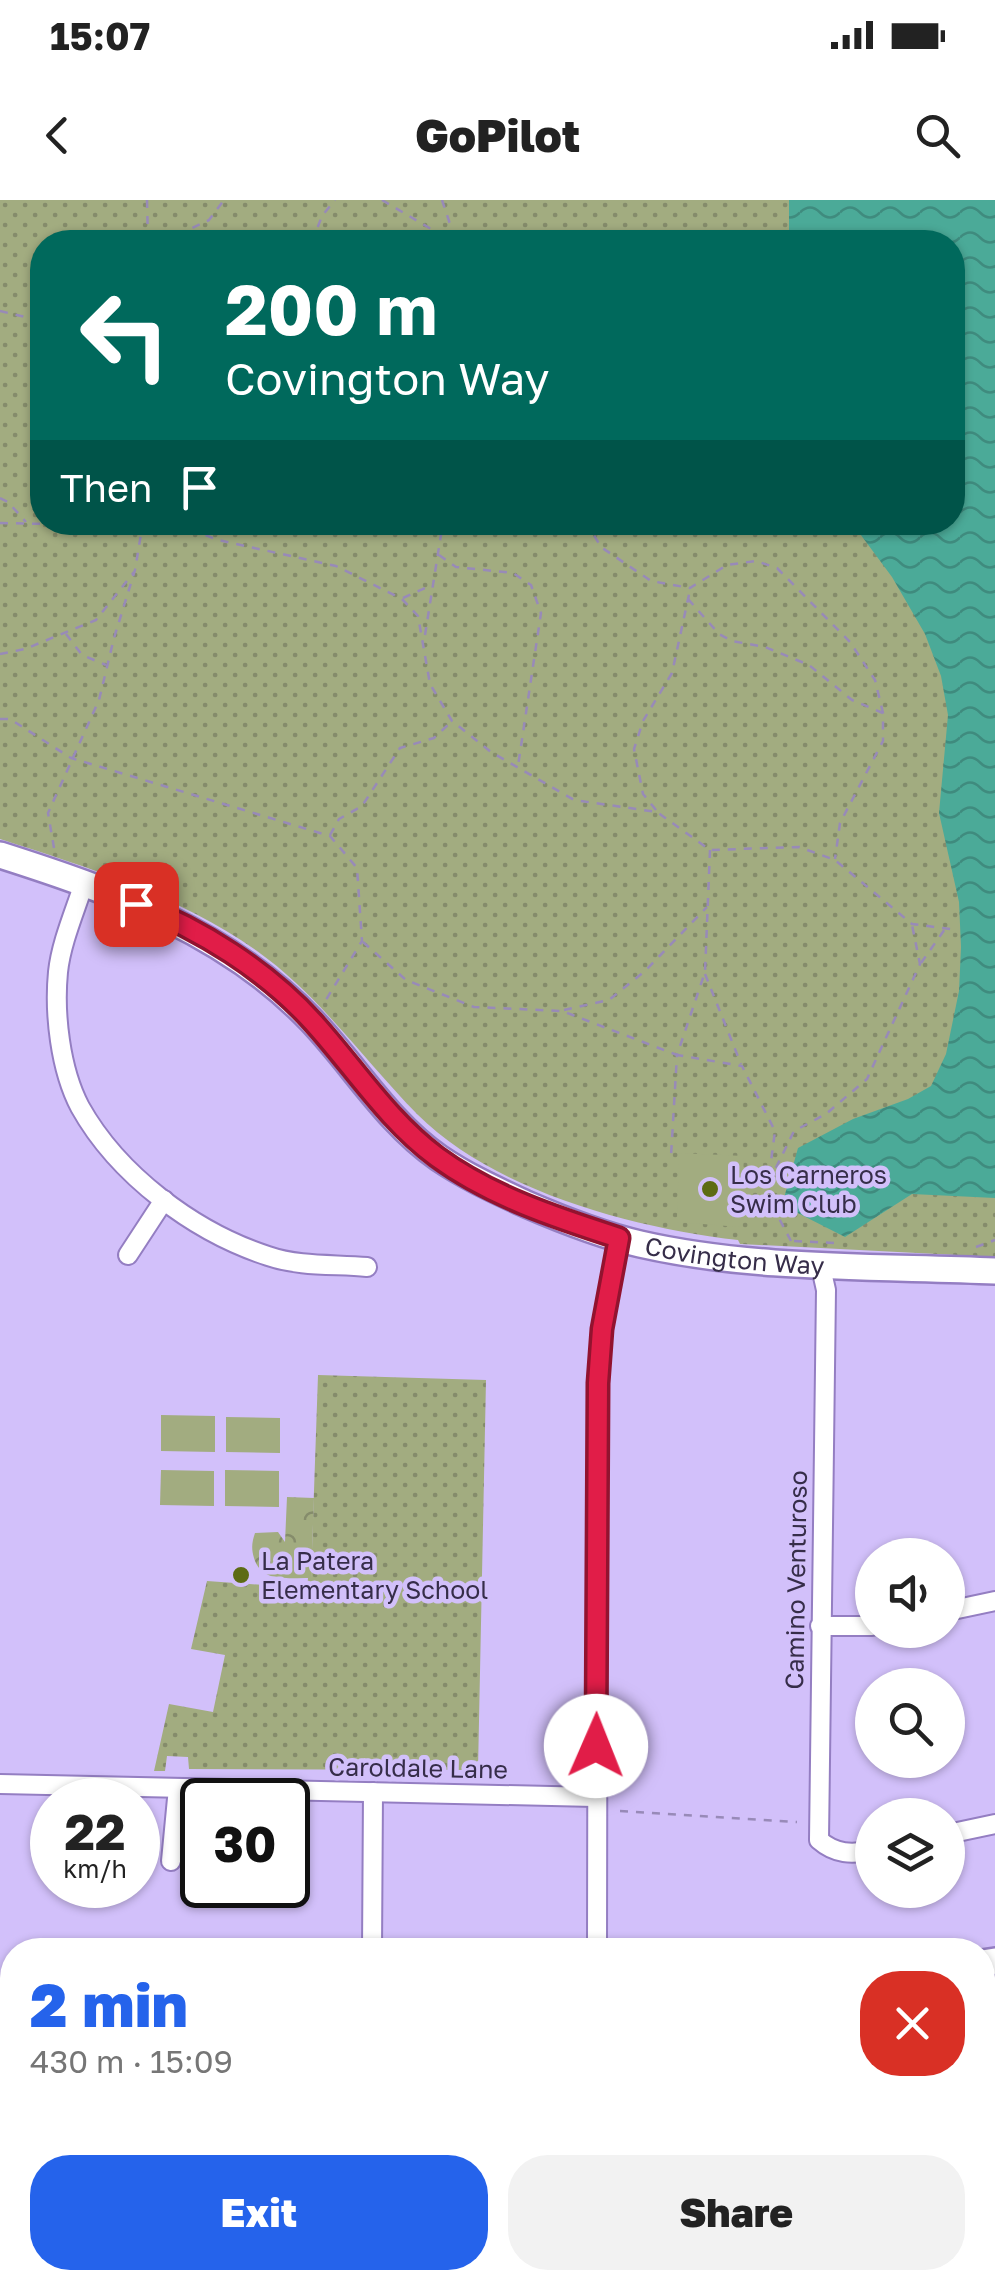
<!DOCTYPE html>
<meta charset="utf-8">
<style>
body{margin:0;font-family:"Golos Text",sans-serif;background:#f2f2f2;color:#222;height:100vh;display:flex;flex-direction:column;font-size:38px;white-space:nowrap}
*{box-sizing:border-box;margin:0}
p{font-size:32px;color:#767676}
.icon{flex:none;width:55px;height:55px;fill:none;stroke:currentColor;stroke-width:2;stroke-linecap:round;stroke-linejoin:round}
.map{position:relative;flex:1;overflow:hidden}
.details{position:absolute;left:0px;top:1738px;width:995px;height:352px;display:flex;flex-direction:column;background:#fff;border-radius:40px 40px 0 0;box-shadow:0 2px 8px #0004}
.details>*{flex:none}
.hud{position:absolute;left:30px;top:30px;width:935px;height:305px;border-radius:40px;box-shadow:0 2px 8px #0004;background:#00695c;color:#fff;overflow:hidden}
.controls{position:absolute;left:855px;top:1338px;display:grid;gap:20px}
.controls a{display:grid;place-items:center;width:110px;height:110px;border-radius:50%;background:#fff;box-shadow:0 2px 8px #0004;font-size:50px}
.speed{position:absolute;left:30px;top:1578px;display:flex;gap:20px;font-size:50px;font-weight:700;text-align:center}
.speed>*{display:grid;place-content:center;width:130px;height:130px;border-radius:50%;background:#fff;box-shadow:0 2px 8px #0004;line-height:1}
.speed small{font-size:25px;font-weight:400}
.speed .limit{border:5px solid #111;border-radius:15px;background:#fff;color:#111}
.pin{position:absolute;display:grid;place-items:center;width:85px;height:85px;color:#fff;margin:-42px;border-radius:20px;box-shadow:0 5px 15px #0006}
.me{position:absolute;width:110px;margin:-55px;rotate:1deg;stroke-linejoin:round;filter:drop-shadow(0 0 8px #0008)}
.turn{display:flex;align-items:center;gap:35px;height:210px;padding:0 30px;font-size:45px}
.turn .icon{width:130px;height:130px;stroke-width:2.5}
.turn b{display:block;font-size:70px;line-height:85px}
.then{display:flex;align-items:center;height:95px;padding:0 30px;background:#0003;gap:20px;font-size:38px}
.round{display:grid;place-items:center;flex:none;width:105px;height:105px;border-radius:40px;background:#f2f2f2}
.overview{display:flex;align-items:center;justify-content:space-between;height:170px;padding:0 30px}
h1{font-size:60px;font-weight:800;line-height:75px;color:#2563eb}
.cta{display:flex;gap:20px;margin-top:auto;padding:20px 30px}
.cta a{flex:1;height:115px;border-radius:40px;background:#2563eb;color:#fff;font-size:40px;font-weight:800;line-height:115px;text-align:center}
.cta a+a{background:#f2f2f2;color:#222}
.status{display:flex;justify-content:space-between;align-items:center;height:70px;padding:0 50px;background:#fff;direction:ltr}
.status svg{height:28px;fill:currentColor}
header{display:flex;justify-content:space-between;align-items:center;height:130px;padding:0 30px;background:#fff;font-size:45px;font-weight:800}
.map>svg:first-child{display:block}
.grass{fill:url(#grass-dots);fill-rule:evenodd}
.forest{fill:url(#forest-crowns)}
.garden{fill:#a2ac80}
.water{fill:url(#water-waves)}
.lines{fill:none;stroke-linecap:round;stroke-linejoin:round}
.street-casing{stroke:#947ec2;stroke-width:22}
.secondary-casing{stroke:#947ec2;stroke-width:30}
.path{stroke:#988ab8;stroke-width:2.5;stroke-dasharray:8 8;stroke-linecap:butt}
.street{stroke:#fff;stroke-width:18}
.secondary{stroke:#fff;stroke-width:25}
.route-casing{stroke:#92132f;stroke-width:25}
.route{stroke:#e11d48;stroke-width:18}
.poi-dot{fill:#5d6b14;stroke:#d2c0fa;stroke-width:4}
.labels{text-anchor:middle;stroke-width:9;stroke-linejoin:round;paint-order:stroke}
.poi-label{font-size:25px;fill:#362d49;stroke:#d2c0fa;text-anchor:start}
.street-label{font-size:25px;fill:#362d49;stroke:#d2c0fa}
</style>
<div class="status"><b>15:07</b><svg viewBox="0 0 49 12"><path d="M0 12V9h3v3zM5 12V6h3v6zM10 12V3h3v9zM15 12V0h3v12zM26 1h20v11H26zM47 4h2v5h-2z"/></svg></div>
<header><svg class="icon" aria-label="back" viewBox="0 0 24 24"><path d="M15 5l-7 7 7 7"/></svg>GoPilot<svg class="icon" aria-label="search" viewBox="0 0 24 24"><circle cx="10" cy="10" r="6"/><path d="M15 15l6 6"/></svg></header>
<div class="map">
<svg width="995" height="2088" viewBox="0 0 995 2088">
<defs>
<pattern id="grass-dots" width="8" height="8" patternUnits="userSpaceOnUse" patternTransform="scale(2.5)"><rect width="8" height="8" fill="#a2ac80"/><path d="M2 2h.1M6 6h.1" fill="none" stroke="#858c6b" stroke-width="1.8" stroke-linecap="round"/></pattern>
<pattern id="forest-crowns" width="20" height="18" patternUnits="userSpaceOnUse" patternTransform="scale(2.5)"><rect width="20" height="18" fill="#a2ac80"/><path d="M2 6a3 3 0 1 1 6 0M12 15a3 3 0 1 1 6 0" fill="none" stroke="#858c6b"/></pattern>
<pattern id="water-waves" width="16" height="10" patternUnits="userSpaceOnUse" patternTransform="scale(2.5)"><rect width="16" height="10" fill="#4baa98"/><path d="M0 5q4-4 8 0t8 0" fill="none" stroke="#3f8b7e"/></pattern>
</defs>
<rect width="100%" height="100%" fill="#d2c0fa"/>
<!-- grass -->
<g class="grass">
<path d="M0 0H995V1057L740 1044 738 1040C633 1028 494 991 417 914 364 860 319 795 257 751 179 696 90 668 0 639ZM42 42H952V322H42Z"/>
<path d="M318 1175 486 1180 478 1570 189 1569 188 1557 167 1556 165 1571H154L169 1504 213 1512 225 1455 191 1449 207 1381 307 1388 308 1378H311Z"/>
</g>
<!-- forest -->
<path class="forest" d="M287 1297 314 1298 311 1378C288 1377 262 1384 254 1358 251 1348 252 1342 255 1333L278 1332 285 1342Z"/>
<!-- garden -->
<g class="garden">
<path d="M679 953 744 956 740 1027 677 1022Z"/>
<path d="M161 1215 215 1216V1252L161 1251Z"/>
<path d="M226 1217 280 1218V1253L226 1252Z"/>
<path d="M161 1270 214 1271V1306L160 1305Z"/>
<path d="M225 1270 279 1271V1307L225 1306Z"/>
</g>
<!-- water -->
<path class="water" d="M789 0H995V998L912 994 845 1037 782 1005 798 948 853 919 908 899 931 886 946 854 959 791 961 747 959 702 939 613 948 515 941 476 925 434 892 377 852 323 952 322V42H789Z"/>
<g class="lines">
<!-- street casing -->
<g class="street-casing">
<g id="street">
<path d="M84 683C75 711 61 743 58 772 54 813 60 869 80 907 118 975 194 1032 268 1056 300 1067 334 1064 367 1067"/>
<path d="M128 1055 164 1000"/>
<path d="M820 1063 826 1090 819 1640C835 1654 852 1655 872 1650"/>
<path d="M948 1411 995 1401"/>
<path d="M820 1426H872"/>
<path d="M0 1584 595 1597"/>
<path d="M948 1634 995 1624"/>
<path d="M171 1661 178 1588"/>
<path d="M372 1750 373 1592"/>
<path d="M597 1750 598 1183 602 1129 619 1038"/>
<path d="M0 1991 12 1983"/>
</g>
</g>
<!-- secondary casing -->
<g class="secondary-casing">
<g id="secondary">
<path id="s1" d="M0 655C113 691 227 732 311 820 354 865 387 922 439 958 467 977 496 990 526 1004 563 1020 601 1035 640 1044 753 1070 880 1066 995 1071"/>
<path d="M982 1763 995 1761"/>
<path d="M88 2088 107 2078"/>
</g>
</g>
<!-- path -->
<g class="path">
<path d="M147 0 148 41"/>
<path d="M382 0 453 42"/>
<path d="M442 0 456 42"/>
<path d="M149 42 161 32H184L209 20 224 0"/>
<path d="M312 42 322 16 335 0"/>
<path d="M0 111 42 121"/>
<path d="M0 298 8 302 26 322"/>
<path d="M586 322 601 347 651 381 690 388 727 365 756 361 777 368 850 442 875 480 883 513V541L840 623 835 659"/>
<path d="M0 323 143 326 174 323 218 340 336 366 402 399 418 416 430 484 452 521 491 552 574 600 657 612 710 650 799 647 835 660 912 724 958 730"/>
<path d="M439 355 456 367 513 373 531 385 541 413 518 566"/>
<path d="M403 398 432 385"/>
<path d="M688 399 719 434 732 441 765 447 809 465 852 500 883 513"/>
<path d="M66 434 82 455 106 465"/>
<path d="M425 435 443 322"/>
<path d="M0 454 25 449 96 420 134 372"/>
<path d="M0 519H10L71 558 330 636 357 668 362 741 324 803"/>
<path d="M656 610 643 594 634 549 643 521 672 473 690 390"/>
<path d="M330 635 339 619 362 606 400 548 434 538 451 522"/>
<path d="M54 648 48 613 99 500 114 438 135 370 143 322"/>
<path d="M710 650 705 772 677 855 742 866 775 931 768 984"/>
<path d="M363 742 406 780 474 807 562 811 677 855 671 956"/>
<path d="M921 763 945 729"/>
<path d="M705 774 741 864"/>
<path d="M564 810 609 800 645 771 707 707"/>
<path d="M791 1041 773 1007 768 984 794 931 826 914 867 879 920 764 912 725"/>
<path d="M794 1041 836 1043"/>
<path d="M976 1047 995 1040"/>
<path d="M620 1611 797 1622"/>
</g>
<!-- street -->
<use href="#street" class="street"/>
<!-- secondary -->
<use href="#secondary" class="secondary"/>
</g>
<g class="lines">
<!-- route casing -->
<g class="route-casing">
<path id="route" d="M136 704C200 729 266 770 313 822 354 867 387 920 437 957 490 996 557 1018 619 1038L602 1129 598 1183 596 1546"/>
</g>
<!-- route -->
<use href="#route" class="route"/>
</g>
<!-- markers -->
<g class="poi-dot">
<circle cx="710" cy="989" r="10"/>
<circle cx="241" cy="1375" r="10"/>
</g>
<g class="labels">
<!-- poi labels -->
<g class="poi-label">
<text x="730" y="984">Los Carneros<tspan x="730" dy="29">Swim Club</tspan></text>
<text x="261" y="1370">La Patera<tspan x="261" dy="29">Elementary School</tspan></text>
</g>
<!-- street labels -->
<g class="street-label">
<text dy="9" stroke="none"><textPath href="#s1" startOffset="860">Covington Way</textPath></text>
<text transform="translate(796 1380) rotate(-89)" y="9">Camino Venturoso</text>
<text transform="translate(418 1568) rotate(1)" y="9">Caroldale Lane</text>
</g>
</g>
</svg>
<div class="controls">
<a><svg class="icon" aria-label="sound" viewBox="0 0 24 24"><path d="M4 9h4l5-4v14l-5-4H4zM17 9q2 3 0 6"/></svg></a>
<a><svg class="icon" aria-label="search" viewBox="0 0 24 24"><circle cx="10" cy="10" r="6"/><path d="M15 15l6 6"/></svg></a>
<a><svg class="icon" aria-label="layers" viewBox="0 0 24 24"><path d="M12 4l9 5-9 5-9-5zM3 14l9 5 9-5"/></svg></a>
</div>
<div class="speed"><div>22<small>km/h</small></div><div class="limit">30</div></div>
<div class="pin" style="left:136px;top:704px;background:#d93025"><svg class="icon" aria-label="arrive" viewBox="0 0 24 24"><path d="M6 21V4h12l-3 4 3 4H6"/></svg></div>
<svg class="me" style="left:596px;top:1546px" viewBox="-20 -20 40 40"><circle r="19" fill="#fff"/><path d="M0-13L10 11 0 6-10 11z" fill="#e11d48"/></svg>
<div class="hud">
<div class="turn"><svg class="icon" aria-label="left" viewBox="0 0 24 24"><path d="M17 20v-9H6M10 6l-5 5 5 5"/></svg><div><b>200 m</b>Covington Way</div></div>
<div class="then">Then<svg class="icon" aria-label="arrive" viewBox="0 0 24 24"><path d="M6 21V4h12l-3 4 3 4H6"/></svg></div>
</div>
<section class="details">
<div class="overview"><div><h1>2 min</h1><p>430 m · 15:09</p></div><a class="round" style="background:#d93025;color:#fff"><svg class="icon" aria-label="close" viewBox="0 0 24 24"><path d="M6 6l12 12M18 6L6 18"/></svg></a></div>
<div class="cta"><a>Exit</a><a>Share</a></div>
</section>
</div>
